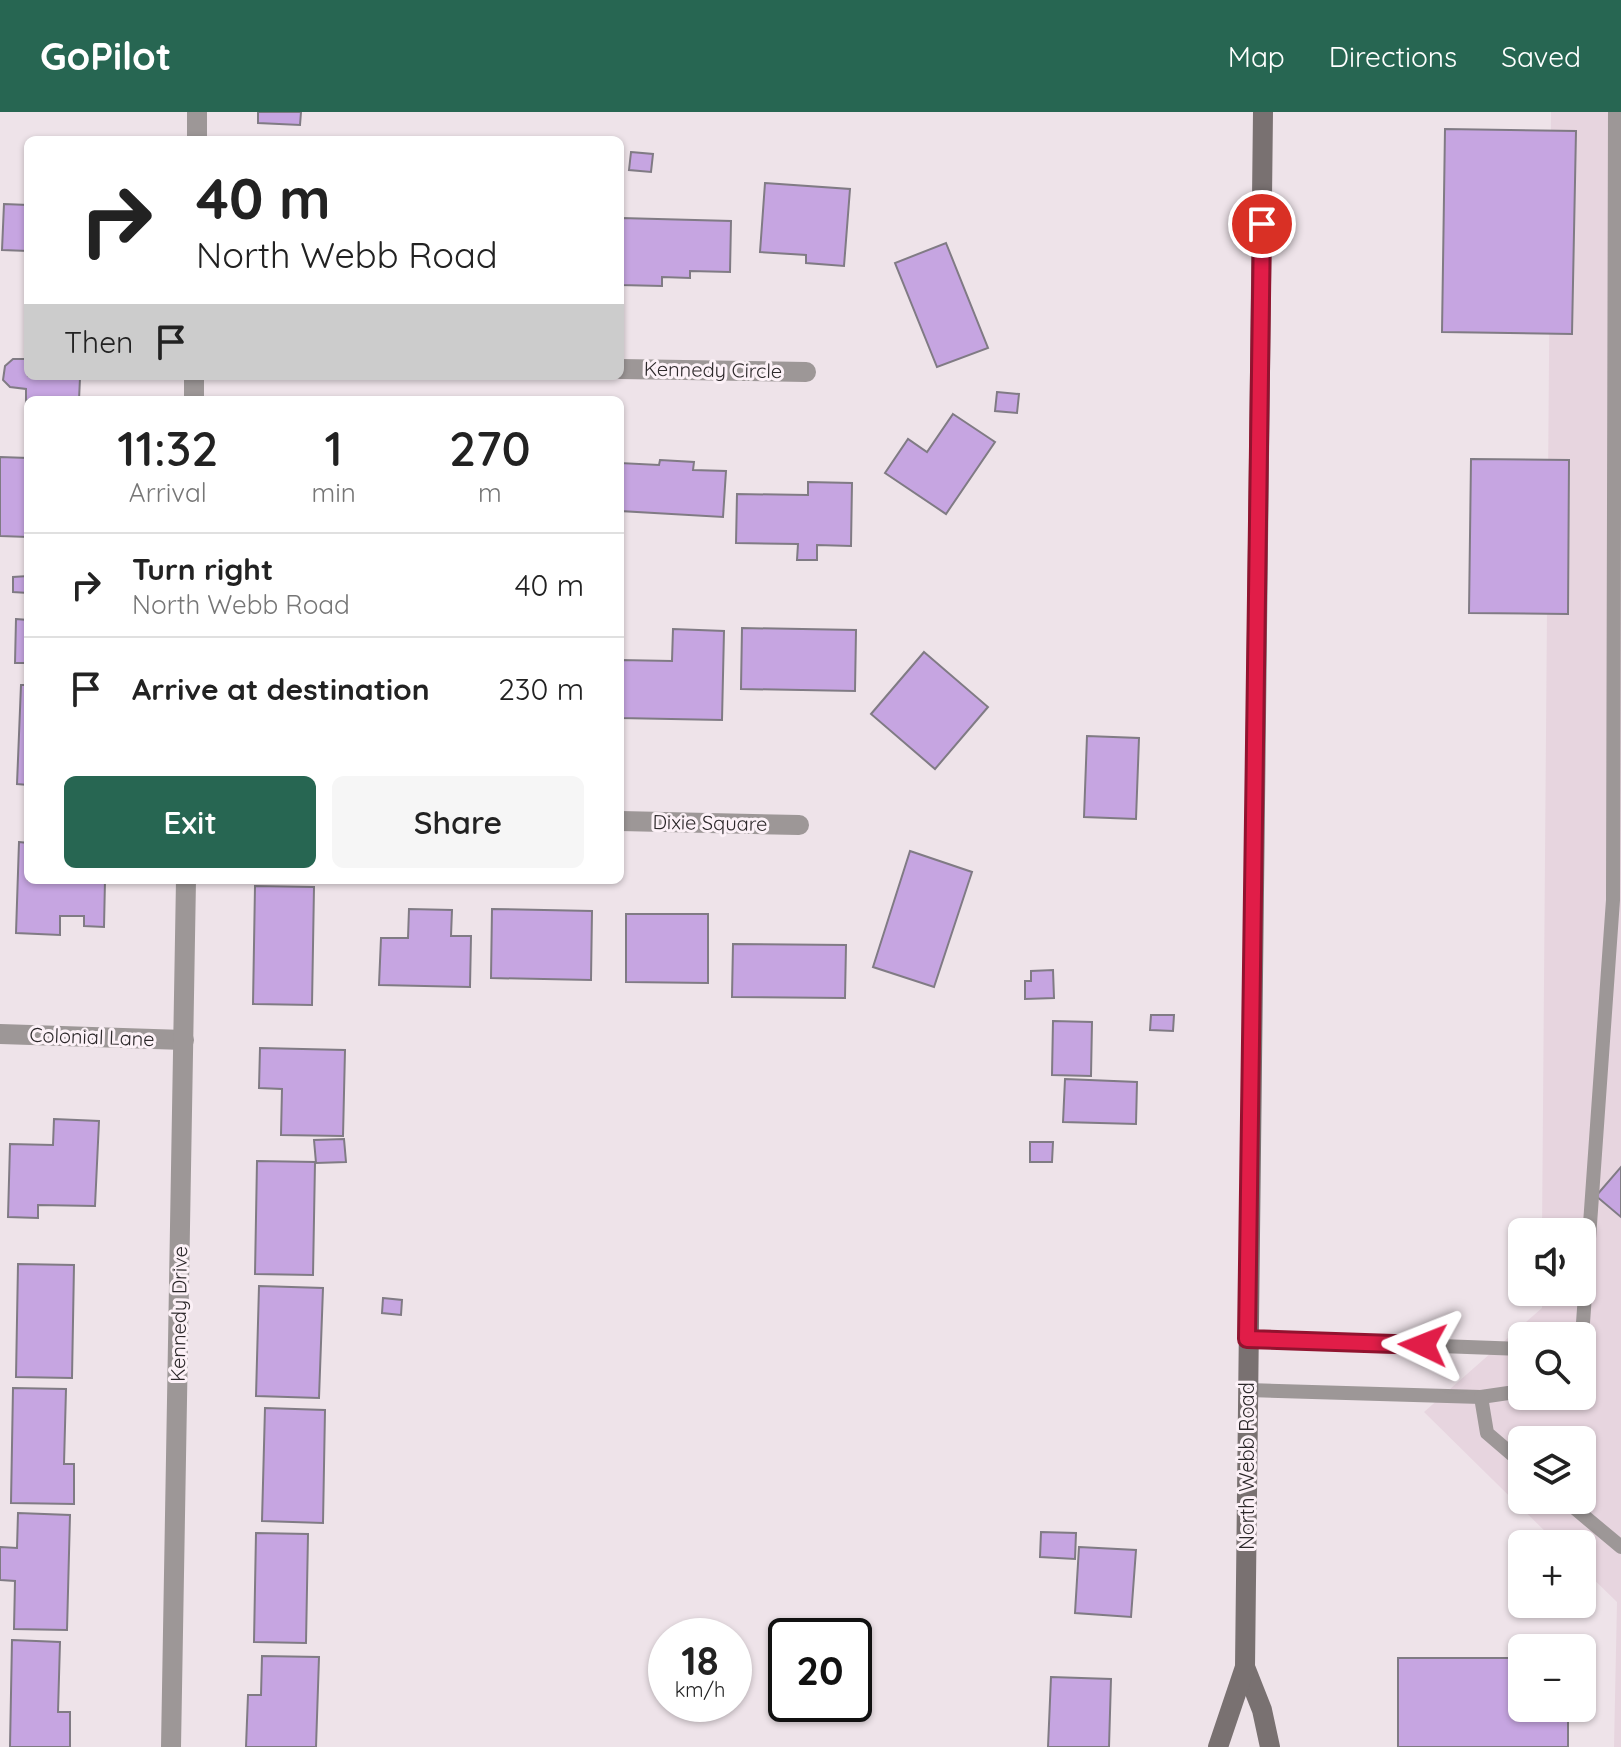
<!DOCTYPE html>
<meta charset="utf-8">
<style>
body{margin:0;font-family:Quicksand,sans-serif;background:#f6f6f6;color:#222;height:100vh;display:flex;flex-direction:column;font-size:30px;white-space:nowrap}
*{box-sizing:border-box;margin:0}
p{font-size:26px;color:#767676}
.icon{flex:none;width:44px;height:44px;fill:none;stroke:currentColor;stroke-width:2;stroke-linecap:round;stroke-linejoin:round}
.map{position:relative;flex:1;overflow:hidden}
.details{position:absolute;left:24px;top:284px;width:600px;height:488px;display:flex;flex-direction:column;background:#fff;border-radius:12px;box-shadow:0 2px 6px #0004}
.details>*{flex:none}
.hud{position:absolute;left:24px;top:24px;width:600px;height:244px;border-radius:12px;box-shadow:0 2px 6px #0004;background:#fff;color:#222;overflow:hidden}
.controls{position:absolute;left:1508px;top:1106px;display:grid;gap:16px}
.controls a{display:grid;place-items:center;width:88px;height:88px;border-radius:12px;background:#fff;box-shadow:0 2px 6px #0004;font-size:40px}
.speed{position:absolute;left:648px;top:1506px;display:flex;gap:16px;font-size:40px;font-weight:700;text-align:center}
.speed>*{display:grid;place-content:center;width:104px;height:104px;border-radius:50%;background:#fff;box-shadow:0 2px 6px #0004;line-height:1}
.speed small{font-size:20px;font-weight:400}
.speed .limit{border:4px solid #111;border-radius:12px;background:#fff;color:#111}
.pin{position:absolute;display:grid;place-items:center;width:68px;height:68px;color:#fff;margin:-34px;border:4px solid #fff;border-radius:50%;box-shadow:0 2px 8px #0007}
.me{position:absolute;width:88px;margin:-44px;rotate:272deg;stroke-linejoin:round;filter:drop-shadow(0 0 6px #0008)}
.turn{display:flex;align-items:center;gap:28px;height:168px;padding:0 40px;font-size:36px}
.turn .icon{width:104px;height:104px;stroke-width:2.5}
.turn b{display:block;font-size:56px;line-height:68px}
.then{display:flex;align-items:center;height:76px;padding:0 40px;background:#0003;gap:16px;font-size:30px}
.eta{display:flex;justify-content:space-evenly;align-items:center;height:136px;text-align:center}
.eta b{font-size:48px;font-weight:600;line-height:56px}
.cta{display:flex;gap:16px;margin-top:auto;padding:16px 40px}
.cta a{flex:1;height:92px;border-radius:12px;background:#276652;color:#fff;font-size:32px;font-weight:600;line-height:92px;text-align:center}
.cta a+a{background:#f6f6f6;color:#222}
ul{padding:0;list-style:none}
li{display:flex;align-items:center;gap:24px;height:104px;padding:0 40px;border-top:2px solid #e0e0e0}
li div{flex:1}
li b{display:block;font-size:30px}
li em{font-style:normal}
header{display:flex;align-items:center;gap:48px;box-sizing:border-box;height:112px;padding:0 40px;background:#276652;color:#fff}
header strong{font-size:38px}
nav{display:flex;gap:44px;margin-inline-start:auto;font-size:28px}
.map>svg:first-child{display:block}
.built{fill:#e7d5df;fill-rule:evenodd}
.building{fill:#c6a5e1;stroke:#807b84;stroke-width:2}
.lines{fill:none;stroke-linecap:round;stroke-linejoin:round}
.service{stroke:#9d9797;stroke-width:14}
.minor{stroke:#9d9797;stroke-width:20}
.secondary{stroke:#797171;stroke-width:20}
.route-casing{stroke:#92132f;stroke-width:20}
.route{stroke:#e11d48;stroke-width:14}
.labels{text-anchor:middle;stroke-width:6;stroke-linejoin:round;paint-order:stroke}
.street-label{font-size:20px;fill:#2c282a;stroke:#fcf1f7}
</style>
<header>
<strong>GoPilot</strong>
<nav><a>Map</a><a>Directions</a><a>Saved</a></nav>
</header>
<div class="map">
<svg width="1621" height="1635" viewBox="0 0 1621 1635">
<rect width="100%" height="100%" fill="#eee3e9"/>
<!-- built -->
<path class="built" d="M1551 0H1621V1635H1614L1617 1490 1582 1456V1432H1558L1424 1300 1542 1196V1180H1582V1120H1542ZM1522 1224H1582V1284H1522ZM1522 1328H1582V1388H1522Z"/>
<!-- building -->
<g class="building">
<path d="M258 0H301L300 13 258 11Z"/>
<path d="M1445 17 1576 19 1572 222 1442 220Z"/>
<path d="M631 40 653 42 651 60 629 58Z"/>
<path d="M765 71 850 77 844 154 806 151V143L760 140Z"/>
<path d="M4 92 28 93V139L2 138Z"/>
<path d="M621 106 731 109 730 160 690 159V166L662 165V174L620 173Z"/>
<path d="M946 131 988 236 937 255 895 151Z"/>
<path d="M28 207V264H75L80 266 79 288H28L26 292V277L10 275 3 268 5 254 13 247H26Z"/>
<path d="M997 280 1019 282 1017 301 995 299Z"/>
<path d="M953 302 995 330 946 402 885 361 908 327 927 340Z"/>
<path d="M0 345 28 346V425L0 424Z"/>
<path d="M1471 347 1569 348 1568 502 1469 501Z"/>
<path d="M660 348 694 350 693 358 726 359 723 405 620 399V351L659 353Z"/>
<path d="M808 370 852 371 851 434 817 433V448H797L798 432 736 431 737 382 808 383Z"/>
<path d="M28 464V481L13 480V465Z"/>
<path d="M16 507 28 508V551H15Z"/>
<path d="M742 516 856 518 855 579 741 577Z"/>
<path d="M673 517 724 519 722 608 620 606V548L672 549Z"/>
<path d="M924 540 988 595 935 657 871 602Z"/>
<path d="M21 573H28V673L17 672Z"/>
<path d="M1087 624 1139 626 1136 707 1084 705Z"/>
<path d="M19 730 28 731V768H105L104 815 84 814V804H60V823L16 821Z"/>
<path d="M910 739 972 760 934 875 873 855Z"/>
<path d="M255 774 314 775 312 893 253 892Z"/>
<path d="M409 797 452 798 451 824H471L470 875 379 873 381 826H408Z"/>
<path d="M492 797 592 799 591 868 491 866Z"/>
<path d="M626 802H708V871L626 870Z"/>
<path d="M733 832 846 833 845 886 732 885Z"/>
<path d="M1053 858 1054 886 1025 887V869H1031V859Z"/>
<path d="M1151 903H1174L1173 919 1150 918Z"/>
<path d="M1053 909 1092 910 1091 964 1052 963Z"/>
<path d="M260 936 345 938 343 1024 281 1023 282 977 259 976Z"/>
<path d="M1065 967 1137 970 1136 1012 1063 1010Z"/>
<path d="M54 1007 99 1009 95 1094 38 1093V1106L8 1105 10 1032 53 1033Z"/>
<path d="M344 1027 346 1050 316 1051 314 1028Z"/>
<path d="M1030 1030H1053L1052 1050H1030Z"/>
<path d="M257 1049 315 1050 313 1163 255 1162Z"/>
<path d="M1621 1055V1105L1596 1084Z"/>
<path d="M18 1152 74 1153 72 1266 16 1265Z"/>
<path d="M259 1174 323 1176 319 1286 256 1284Z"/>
<path d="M383 1186 402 1188 401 1203 382 1201Z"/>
<path d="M13 1276 66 1277 64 1352H74V1392L11 1391Z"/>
<path d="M265 1296 325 1298 323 1411 262 1409Z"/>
<path d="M18 1401 70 1403 67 1518 14 1517 15 1469 0 1468V1435L17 1436Z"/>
<path d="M1041 1420 1076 1421 1075 1447 1040 1445Z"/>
<path d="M256 1421 308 1422 306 1531 254 1530Z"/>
<path d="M1079 1435 1136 1438 1131 1505 1075 1501Z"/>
<path d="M12 1528 60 1530 58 1600H70V1635H10Z"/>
<path d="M262 1544 319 1545 316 1635H246L248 1583H261Z"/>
<path d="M1398 1546H1522V1596H1568V1635H1398Z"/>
<path d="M1051 1565 1111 1567 1109 1635H1048Z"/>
</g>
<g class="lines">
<!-- service -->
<g class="service">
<path d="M1582 1225 1613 788 1615 0"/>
<path d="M1247 1227 1522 1237"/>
<path d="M1248 1278 1481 1285 1522 1279"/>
<path d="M1481 1285 1487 1321 1522 1351"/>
<path d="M1565 1388 1621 1435"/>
</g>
<!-- minor -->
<g class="minor">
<path d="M197 28V0"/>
<path d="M620 257 806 260"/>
<path d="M194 288V264"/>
<path d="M620 709 799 713"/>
<path d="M0 922 184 928"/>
<path d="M171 1635 186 768"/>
</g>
<!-- secondary -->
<g class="secondary">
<path d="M1245 1555 1262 1598 1270 1635"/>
<path d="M1218 1635 1245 1555 1263 0"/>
</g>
</g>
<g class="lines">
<!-- route casing -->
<g class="route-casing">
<path id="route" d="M1262 112 1247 1227 1423 1233"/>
</g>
<!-- route -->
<use href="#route" class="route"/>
</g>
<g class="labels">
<!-- street labels -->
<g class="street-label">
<text transform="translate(713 258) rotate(1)" y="7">Kennedy Circle</text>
<text transform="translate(710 711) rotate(1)" y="7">Dixie Square</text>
<text transform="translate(92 925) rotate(2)" y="7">Colonial Lane</text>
<text transform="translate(179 1202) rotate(-89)" y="7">Kennedy Drive</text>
<text transform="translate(1247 1354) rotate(-90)" y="7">North Webb Road</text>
</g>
</g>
</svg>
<div class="controls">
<a><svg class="icon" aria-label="sound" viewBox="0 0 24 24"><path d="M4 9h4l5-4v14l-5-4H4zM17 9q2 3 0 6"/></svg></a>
<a><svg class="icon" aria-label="search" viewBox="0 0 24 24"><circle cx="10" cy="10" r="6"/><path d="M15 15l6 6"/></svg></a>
<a><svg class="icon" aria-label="layers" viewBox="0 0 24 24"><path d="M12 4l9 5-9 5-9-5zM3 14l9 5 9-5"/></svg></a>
<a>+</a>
<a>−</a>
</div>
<div class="speed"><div>18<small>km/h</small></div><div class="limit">20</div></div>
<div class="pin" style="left:1262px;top:112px;background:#d93025"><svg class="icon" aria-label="arrive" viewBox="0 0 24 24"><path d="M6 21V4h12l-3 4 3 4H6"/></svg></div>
<svg class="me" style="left:1423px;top:1233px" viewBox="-20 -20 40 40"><path d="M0-17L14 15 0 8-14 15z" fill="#e11d48" stroke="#fff" stroke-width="4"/></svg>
<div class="hud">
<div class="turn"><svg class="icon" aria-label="right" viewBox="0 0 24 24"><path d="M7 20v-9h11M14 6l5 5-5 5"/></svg><div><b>40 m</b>North Webb Road</div></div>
<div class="then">Then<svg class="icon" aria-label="arrive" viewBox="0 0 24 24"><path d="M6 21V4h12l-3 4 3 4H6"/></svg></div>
</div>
<section class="details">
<div class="eta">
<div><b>11:32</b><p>Arrival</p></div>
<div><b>1</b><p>min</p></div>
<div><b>270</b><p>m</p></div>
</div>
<ul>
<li><svg class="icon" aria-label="right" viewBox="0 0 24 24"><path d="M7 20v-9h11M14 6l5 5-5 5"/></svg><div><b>Turn right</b><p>North Webb Road</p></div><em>40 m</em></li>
<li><svg class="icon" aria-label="arrive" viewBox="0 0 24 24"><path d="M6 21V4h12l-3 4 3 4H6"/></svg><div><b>Arrive at destination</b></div><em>230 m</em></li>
</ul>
<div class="cta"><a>Exit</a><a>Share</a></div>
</section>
</div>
